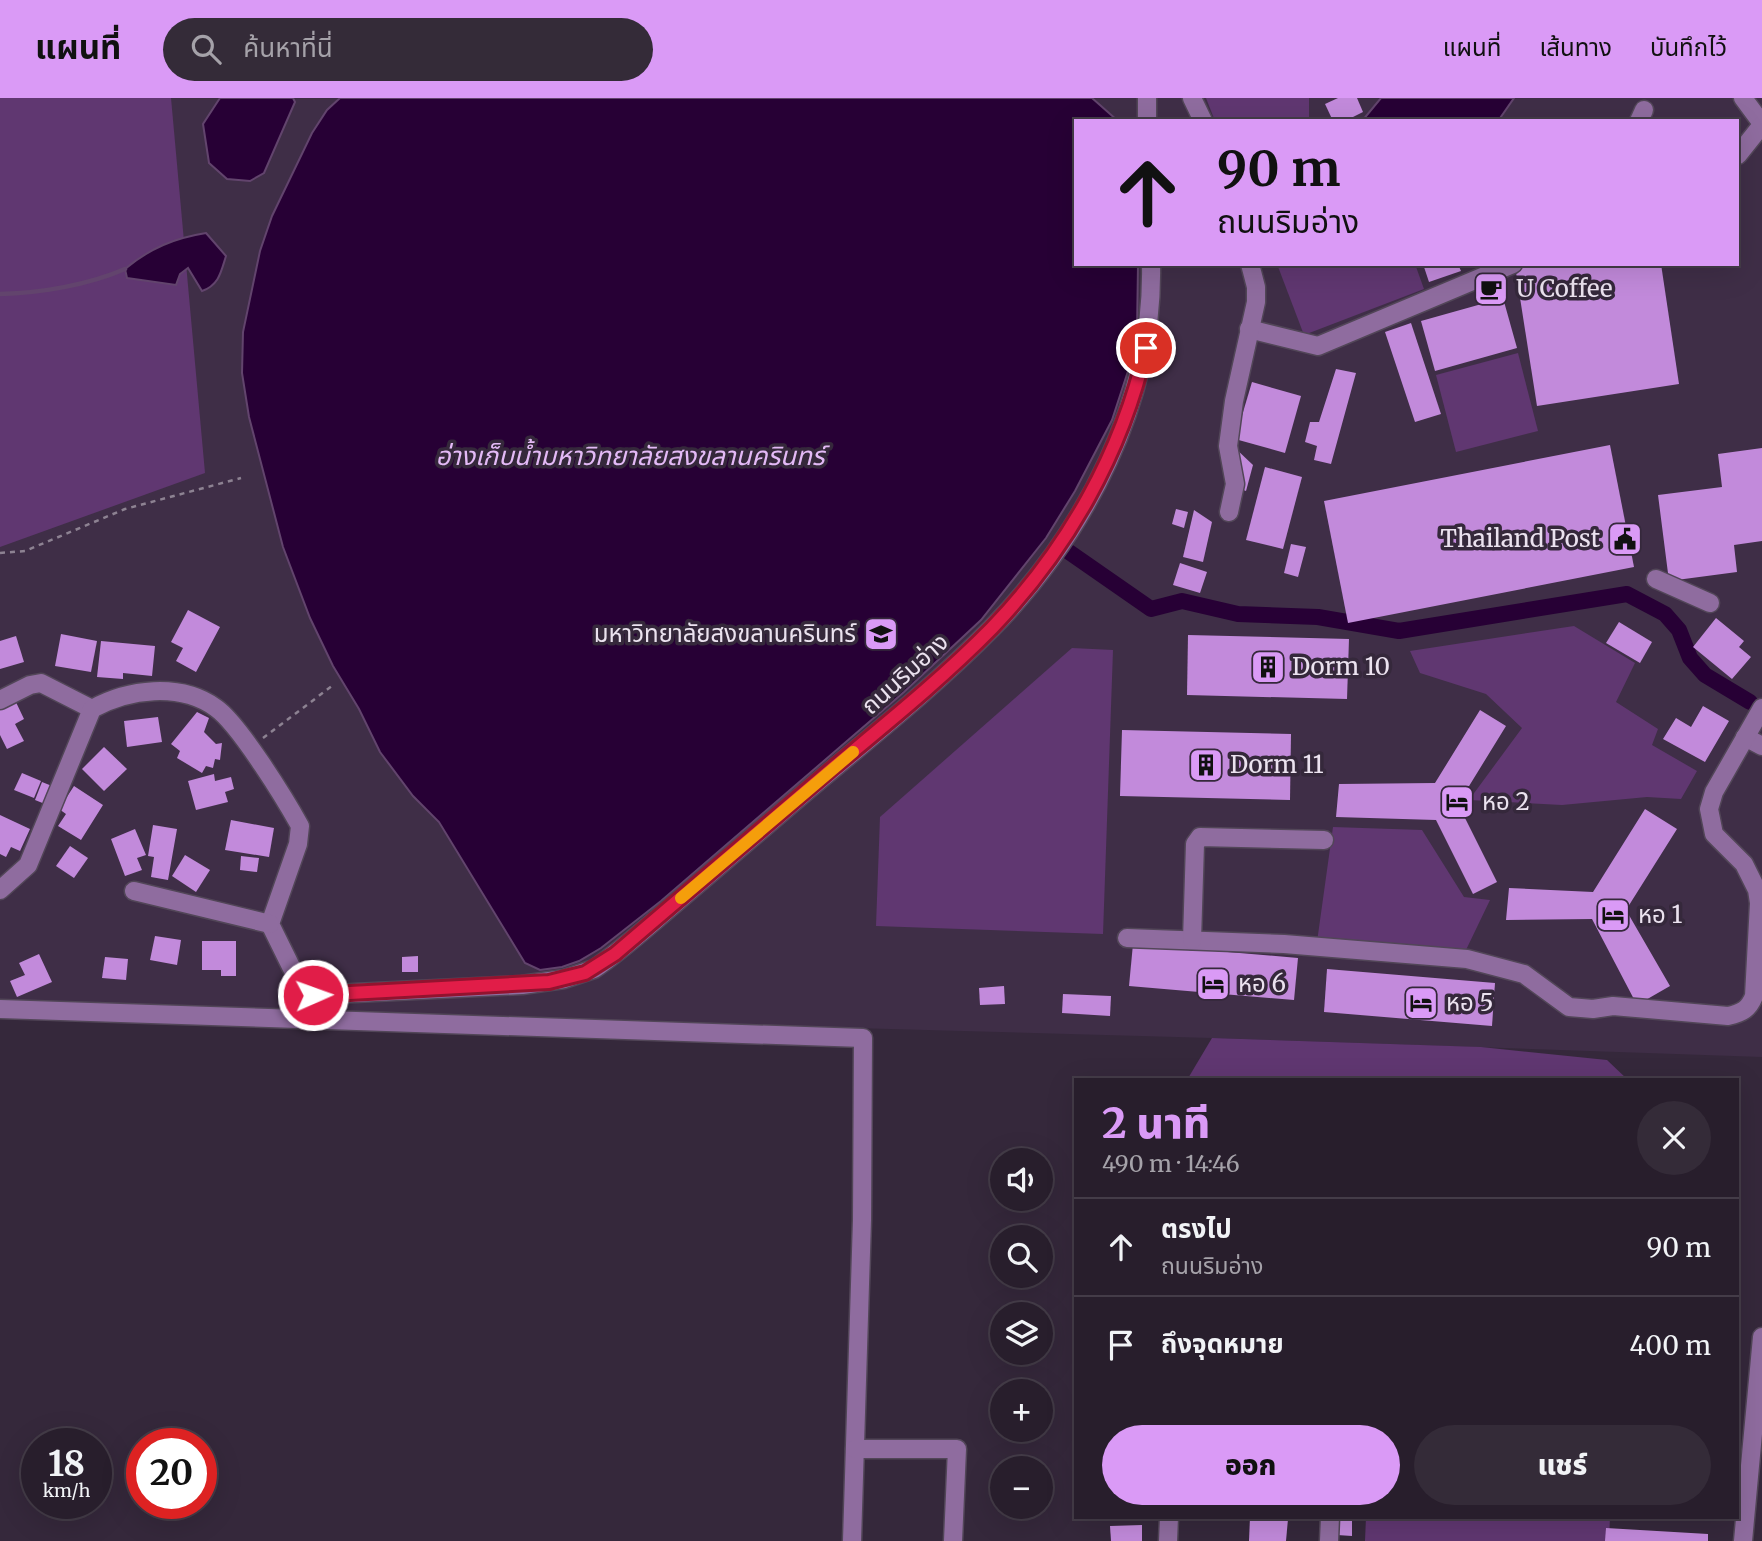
<!DOCTYPE html>
<html lang="th">
<meta charset="utf-8">
<style>
body{margin:0;font-family:Merriweather,"Noto Sans Thai",serif;background:#342b38;color:#f1f3f6;height:100vh;display:flex;flex-direction:column;font-size:26px;white-space:nowrap}
*{box-sizing:border-box;margin:0}
p{font-size:23px;color:#a5a2a9}
.icon{flex:none;width:38px;height:38px;fill:none;stroke:currentColor;stroke-width:2;stroke-linecap:round;stroke-linejoin:round}
.map{position:relative;flex:1;overflow:hidden}
.side{position:absolute;left:1074px;top:980px;width:665px;height:441px;display:flex;flex-direction:column;background:#281e2c;border-radius:0px;box-shadow:0 7px 28px #0002,0 0 0 2px #443c48}
.side>*{flex:none}
.guide{position:absolute;left:1074px;top:21px;width:665px;height:147px;border-radius:0px;box-shadow:0 7px 28px #0002,0 0 0 2px #443c48;background:#da9af6;color:#111;overflow:hidden}
.controls{position:absolute;left:990px;top:1050px;display:grid;gap:14px}
.controls a{display:grid;place-items:center;width:63px;height:63px;border-radius:50%;background:#281e2c;box-shadow:0 7px 28px #0002,0 0 0 2px #443c48;font-size:35px}
.speed{position:absolute;left:21px;top:1330px;display:flex;gap:14px;font-size:35px;font-weight:700;text-align:center}
.speed>*{display:grid;place-content:center;width:91px;height:91px;border-radius:50%;background:#281e2c;box-shadow:0 7px 28px #0002,0 0 0 2px #443c48;line-height:1}
.speed small{font-size:18px;font-weight:400}
.speed .limit{border:10px solid #d22;background:#fff;color:#111}
.pin{position:absolute;display:grid;place-items:center;width:60px;height:60px;color:#fff;margin:-30px;border:4px solid #fff;border-radius:50%;box-shadow:0 2px 7px #0007}
.me{position:absolute;width:77px;margin:-38px;rotate:88deg;stroke-linejoin:round;filter:drop-shadow(0 0 5px #0008)}
.turn{display:flex;align-items:center;gap:24px;height:147px;padding:0 28px;font-size:32px}
.turn .icon{width:91px;height:91px;stroke-width:2.5}
.turn b{display:block;font-size:49px;line-height:60px}
.round{display:grid;place-items:center;flex:none;width:74px;height:74px;border-radius:37px;background:#342b38}
.head{display:flex;align-items:center;justify-content:space-between;height:119px;padding:0 28px}
h1{font-size:42px;font-weight:800;line-height:52px;color:#da9af6}
.button{display:flex;gap:14px;margin-top:auto;padding:14px 28px}
.button a{flex:1;height:80px;border-radius:42px;background:#da9af6;color:#111;font-size:28px;font-weight:800;line-height:80px;text-align:center}
.button a+a{background:#342b38;color:#f1f3f6}
ul{padding:0;list-style:none}
li{display:flex;align-items:center;gap:21px;height:98px;padding:0 28px;border-top:2px solid #443c48}
li div{flex:1}
li b{display:block;font-size:26px}
li em{font-style:normal}
header{display:flex;align-items:center;gap:42px;box-sizing:border-box;height:98px;padding:0 35px;background:#da9af6;color:#111}
header strong{font-size:33px}
nav{display:flex;gap:38px;margin-inline-start:auto;font-size:24px}
.search{width:490px;height:63px;background:#342b38;display:flex;align-items:center;gap:18px;box-sizing:border-box;padding:0 24px;border-radius:38px;color:#a5a2a9;font-size:26px}
.map>svg:first-child{display:block}
.built{fill:#3f2e47;fill-rule:evenodd}
.green{fill:#603771}
.water{fill:#270035;stroke:#62446d;stroke-width:2}
.lines{fill:none;stroke-linecap:round;stroke-linejoin:round}
.stream{stroke:#62446d;stroke-width:4.5}
.canal{stroke:#270035;stroke-width:16}
.building{fill:#c28adb}
.minor-casing{stroke:#524658;stroke-width:21}
.path{stroke:#8d8292;stroke-width:2.5;stroke-dasharray:5 5;stroke-linecap:butt}
.minor{stroke:#8f6c9f;stroke-width:18}
.route-casing{stroke:#92132f;stroke-width:18}
.route{stroke:#e11d48;stroke-width:12}
.slow{stroke:#f59e0b;stroke-width:12}
.labels{text-anchor:middle;stroke-width:7;stroke-linejoin:round;paint-order:stroke}
.poi-label{font-size:24px;fill:#ebe2ef;stroke:#35283b;text-anchor:start}
.street-label{font-size:24px;fill:#ebe2ef;stroke:#35283b}
.water-label{font-size:26px;font-style:italic;fill:#e3b9f6;stroke:#35283b}
</style>
<header>
<strong>แผนที่</strong>
<div class="search"><svg class="icon" aria-label="search" viewBox="0 0 24 24"><circle cx="10" cy="10" r="6"/><path d="M15 15l6 6"/></svg>ค้นหาที่นี่</div>
<nav><a>แผนที่</a><a>เส้นทาง</a><a>บันทึกไว้</a></nav>
</header>
<div class="map">
<svg width="1762" height="1443" viewBox="0 0 1762 1443">
<rect width="100%" height="100%" fill="#35283b"/>
<!-- built -->
<path class="built" d="M0 0H1762V959L1212 940 0 906ZM1076 23H1738V166H1076Z"/>
<!-- green -->
<g class="green">
<path d="M0 0H171L205 375 0 449Z"/>
<path d="M1206 0H1309V23H1215Z"/>
<path d="M1277 166H1415L1424 191 1304 237Z"/>
<path d="M1518 255 1538 333 1456 354 1436 277Z"/>
<path d="M1574 528 1635 565 1616 604 1658 631 1652 647 1697 673 1681 701 1647 699 1562 707 1469 702 1522 630 1486 596 1420 575 1410 553Z"/>
<path d="M1072 550 1113 552 1103 836 876 828 880 719Z"/>
<path d="M1333 729 1422 732 1464 799 1490 802 1465 854 1317 844Z"/>
<path d="M1212 940 1481 949 1607 962 1628 982H1187Z"/>
<path d="M1366 1419H1610L1609 1443H1365Z"/>
</g>
<!-- water -->
<g class="water">
<path d="M220 0H293L295 4 264 75 250 83 227 81 209 65 203 26Z"/>
<path d="M340 0H1092L1118 23H1076V166H1138L1137 234 1130 267 1112 322 1075 393 1046 440 981 522 904 594 661 803 601 850 579 863 562 869 540 872 525 865 439 724 413 698 380 654 359 611 333 568 310 520 283 449 249 319 242 275 243 234 260 153 272 118 312 35 327 12Z"/>
<path d="M1381 0H1514L1498 23H1362Z"/>
<path d="M206 135 226 158C221 174 219 187 202 193L188 170 180 176 176 187 127 180 125 171C150 150 175 140 206 135Z"/>
</g>
<g class="lines">
<!-- stream -->
<path class="stream" d="M0 196C41 195 88 187 125 171"/>
<!-- canal -->
<path class="canal" d="M1069 454 1151 511 1182 503 1238 516 1318 519 1399 533 1627 496 1665 516 1679 532 1690 560 1705 577 1750 604"/>
</g>
<!-- building -->
<g class="building">
<path d="M1338 0H1357L1363 14 1345 23H1333L1325 6Z"/>
<path d="M1423 166H1458L1461 173 1429 184Z"/>
<path d="M1528 166H1661L1679 286 1537 308 1515 168Z"/>
<path d="M1496 183 1499 194 1485 198 1482 187Z"/>
<path d="M1503 200 1517 250 1435 273 1421 223Z"/>
<path d="M1411 225 1441 316 1415 324 1385 234Z"/>
<path d="M1336 271 1356 275 1331 366 1314 362 1317 348 1305 344 1310 324H1319Z"/>
<path d="M1252 284 1301 298 1285 355 1235 341Z"/>
<path d="M1610 347 1634 469 1348 525 1324 403Z"/>
<path d="M1235 350 1253 367 1246 393 1238 390Z"/>
<path d="M1762 350V443L1734 447 1737 474 1669 483 1658 397 1722 389 1718 356Z"/>
<path d="M1265 369 1302 379 1283 451 1246 442Z"/>
<path d="M1176 411 1188 414 1184 430 1172 426Z"/>
<path d="M1194 412 1212 424 1203 464 1183 459Z"/>
<path d="M1291 446 1306 449 1298 479 1284 475Z"/>
<path d="M1180 465 1207 474 1200 495 1173 487Z"/>
<path d="M188 512 220 529 196 574 176 563 183 550 171 544Z"/>
<path d="M1716 520 1744 543 1739 549 1751 559 1732 581 1693 549Z"/>
<path d="M1619 524 1652 544 1640 565 1606 545Z"/>
<path d="M61 536 97 543 91 574 55 568Z"/>
<path d="M1188 537 1349 541 1347 601 1187 597Z"/>
<path d="M16 538 24 564 0 571V543Z"/>
<path d="M101 543 155 548 152 578 123 575V581L97 579Z"/>
<path d="M14 600 24 621 15 626 24 643 7 651 0 637V606Z"/>
<path d="M1703 608 1729 623 1705 664 1663 641 1676 620 1691 629Z"/>
<path d="M1480 612 1506 628 1458 706 1497 784 1473 796 1436 722 1336 719 1339 686 1435 685Z"/>
<path d="M197 614 209 620 204 634 216 646 222 645 220 662 215 661 213 670 206 668 202 675 177 660 180 653 171 646Z"/>
<path d="M158 619 162 644 127 649 124 623Z"/>
<path d="M1122 632 1291 636 1290 702 1120 698Z"/>
<path d="M104 649 127 671 104 693 82 671Z"/>
<path d="M22 675 41 683 34 700 14 692Z"/>
<path d="M214 676 215 683 231 679 234 691 225 694 228 704 196 712 188 683Z"/>
<path d="M42 684 52 688 45 706 35 702Z"/>
<path d="M74 688 103 707 81 742 58 728 66 716 59 711Z"/>
<path d="M1645 711 1677 731 1626 812 1670 888 1637 907 1592 821 1506 822 1509 790 1593 794Z"/>
<path d="M0 717 30 731 20 753 11 749 6 759 0 756Z"/>
<path d="M231 722 274 730 269 759 225 752Z"/>
<path d="M153 727 177 731 168 782 151 779 154 759 148 758Z"/>
<path d="M135 731 146 757 137 760 142 772 125 778 111 741Z"/>
<path d="M70 748 88 760 74 780 56 768Z"/>
<path d="M185 757 210 772 196 794 172 778Z"/>
<path d="M241 758 259 760 257 774 240 772Z"/>
<path d="M155 838 181 842 177 867 150 862Z"/>
<path d="M202 843H236V878H221V872H202Z"/>
<path d="M1133 846 1298 860 1294 902 1129 888Z"/>
<path d="M39 856 52 884 17 899 10 883 25 877 19 865Z"/>
<path d="M418 858V874H402V859Z"/>
<path d="M105 859 128 861 126 882 102 880Z"/>
<path d="M1327 871 1495 885 1492 928 1324 914Z"/>
<path d="M1004 888 1005 906 980 907 979 890Z"/>
<path d="M1063 896 1111 898 1110 918 1062 915Z"/>
<path d="M1250 1419 1288 1421 1286 1443H1249Z"/>
<path d="M1337 1419H1352V1438L1337 1437Z"/>
<path d="M1142 1427V1443H1111L1110 1428Z"/>
<path d="M1606 1430 1708 1436V1443H1605Z"/>
</g>
<g class="lines">
<!-- minor casing -->
<g class="minor-casing">
<g id="minor">
<path d="M1147 0V23"/>
<path d="M1192 0 1203 23"/>
<path d="M1743 0 1760 23"/>
<path d="M1639 23 1644 12"/>
<path d="M1738 57 1761 28"/>
<path d="M1249 231 1318 248 1513 166"/>
<path d="M1229 414 1235 386 1228 348 1234 303 1256 204V189L1250 166"/>
<path d="M1656 481 1710 505"/>
<path d="M0 602 30 587 41 585 92 611"/>
<path d="M1745 639 1762 648"/>
<path d="M0 792 28 767 92 611C128 591 180 584 216 610 239 626 285 701 300 728L298 746 270 826 304 895 313 897 522 887 564 881 594 871C621 853 646 830 672 808 711 775 750 741 789 708 857 650 929 594 992 530 1086 434 1154 303 1151 166"/>
<path d="M134 793 270 826"/>
<path d="M1127 840 1284 846 1467 861 1524 876 1569 909 1593 911 1613 908 1728 918C1742 915 1749 911 1754 898L1759 805 1757 792 1744 766 1714 736 1709 711 1714 694 1762 610"/>
<path d="M1192 842 1195 746 1200 739 1324 742"/>
<path d="M0 911 863 940 862 1122 852 1443"/>
<path d="M855 1351H957L953 1443"/>
<path d="M1168 1443 1169 1419"/>
<path d="M1329 1443 1330 1419"/>
<path d="M1743 1443 1762 1239"/>
</g>
</g>
<!-- path -->
<g class="path">
<path d="M0 455 25 453 125 411 241 380"/>
<path d="M263 640 332 588"/>
</g>
<!-- minor -->
<use href="#minor" class="minor"/>
</g>
<g class="lines">
<!-- route casing -->
<g class="route-casing">
<path id="route" d="M313 897 549 884 585 875 615 856C688 794 761 732 833 670 887 625 943 580 992 530 1067 452 1122 355 1146 250"/>
</g>
<!-- route -->
<use href="#route" class="route"/>
<!-- slow -->
<path class="slow" d="M681 800 853 654"/>
</g>
<!-- icons -->
<defs>
<g id="cafe-square" transform="scale(1.75)"><rect x="-9" y="-9" width="18" height="18" rx="4" fill="#da9af6" stroke="#35283b"/><path d="M-5.5-4.5H6V0H3Q3 3.5 0 3.5H-2.5Q-5.5 3.5-5.5 0ZM3-3.2v2h1.7v-2ZM-6 4.5H4V6H-6Z" fill="#111"/></g>
<g id="civic-square" transform="scale(1.75)"><rect x="-9" y="-9" width="18" height="18" rx="4" fill="#da9af6" stroke="#35283b"/><path d="M-.6-6.5H3V-4.5H.6V-3L4-1V1h2V6H-6V1h2V-1L-.6-3ZM-1.2 2.5V6h2.4V2.5Z" fill="#111"/></g>
<g id="university-square" transform="scale(1.75)"><rect x="-9" y="-9" width="18" height="18" rx="4" fill="#da9af6" stroke="#35283b"/><path d="M0-5L7-2L0 1L-7-2ZM-4 1L0 2.5L4 1V4Q0 6-4 4Z" fill="#111"/></g>
<g id="building-square" transform="scale(1.75)"><rect x="-9" y="-9" width="18" height="18" rx="4" fill="#da9af6" stroke="#35283b"/><path d="M-4-6H4V6H1V3H-1V6H-4ZM-2.5-4.3h1.7v1.8h-1.7ZM.8-4.3h1.7v1.8H.8ZM-2.5-1h1.7V.8h-1.7ZM.8-1h1.7V.8H.8Z" fill="#111"/></g>
<g id="hotel-square" transform="scale(1.75)"><rect x="-9" y="-9" width="18" height="18" rx="4" fill="#da9af6" stroke="#35283b"/><path d="M-6-4.5h1.5V1H6V5H4.5V3h-9V5H-6ZM-4 0a1.8 1.8 0 1 1 3.6 0ZM.5 0V-2.5h3Q6-2.5 6 0Z" fill="#111"/></g>
</defs>
<g fill-rule="evenodd">
<use href="#cafe-square" x="1491" y="191"/>
<use href="#civic-square" x="1625" y="441"/>
<use href="#university-square" x="881" y="536"/>
<use href="#building-square" x="1268" y="569"/>
<use href="#building-square" x="1206" y="667"/>
<use href="#hotel-square" x="1457" y="704"/>
<use href="#hotel-square" x="1613" y="817"/>
<use href="#hotel-square" x="1213" y="886"/>
<use href="#hotel-square" x="1421" y="905"/>
</g>
<g class="labels">
<!-- poi labels -->
<g class="poi-label">
<text x="1516" y="199">U Coffee</text>
<text x="1600" y="449" text-anchor="end">Thailand Post</text>
<text x="856" y="544" text-anchor="end">มหาวิทยาลัยสงขลานครินทร์</text>
<text x="1292" y="577">Dorm 10</text>
<text x="1230" y="675">Dorm 11</text>
<text x="1482" y="712">หอ 2</text>
<text x="1638" y="825">หอ 1</text>
<text x="1238" y="894">หอ 6</text>
<text x="1446" y="913">หอ 5</text>
</g>
<!-- street labels -->
<g class="street-label">
<text transform="translate(905 576) rotate(-42)" y="8">ถนนริมอ่าง</text>
</g>
<!-- water labels -->
<g class="water-label">
<text x="630" y="367">อ่างเก็บน้ำมหาวิทยาลัยสงขลานครินทร์</text>
</g>
</g>
</svg>
<div class="controls">
<a><svg class="icon" aria-label="sound" viewBox="0 0 24 24"><path d="M4 9h4l5-4v14l-5-4H4zM17 9q2 3 0 6"/></svg></a>
<a><svg class="icon" aria-label="search" viewBox="0 0 24 24"><circle cx="10" cy="10" r="6"/><path d="M15 15l6 6"/></svg></a>
<a><svg class="icon" aria-label="layers" viewBox="0 0 24 24"><path d="M12 4l9 5-9 5-9-5zM3 14l9 5 9-5"/></svg></a>
<a>+</a>
<a>−</a>
</div>
<div class="speed"><div>18<small>km/h</small></div><div class="limit">20</div></div>
<div class="pin" style="left:1146px;top:250px;background:#d93025"><svg class="icon" aria-label="arrive" viewBox="0 0 24 24"><path d="M6 21V4h12l-3 4 3 4H6"/></svg></div>
<svg class="me" style="left:313px;top:897px" viewBox="-20 -20 40 40"><circle r="17" fill="#e11d48" stroke="#fff" stroke-width="3"/><path d="M0-11L8 9 0 5-8 9z" fill="#fff"/></svg>
<div class="guide">
<div class="turn"><svg class="icon" aria-label="ahead" viewBox="0 0 24 24"><path d="M12 20V5M6 11l6-6 6 6"/></svg><div><b>90 m</b>ถนนริมอ่าง</div></div>
</div>
<section class="side">
<div class="head"><div><h1>2 นาที</h1><p>490 m · 14:46</p></div><a class="round"><svg class="icon" aria-label="close" viewBox="0 0 24 24"><path d="M6 6l12 12M18 6L6 18"/></svg></a></div>
<ul>
<li><svg class="icon" aria-label="ahead" viewBox="0 0 24 24"><path d="M12 20V5M6 11l6-6 6 6"/></svg><div><b>ตรงไป</b><p>ถนนริมอ่าง</p></div><em>90 m</em></li>
<li><svg class="icon" aria-label="arrive" viewBox="0 0 24 24"><path d="M6 21V4h12l-3 4 3 4H6"/></svg><div><b>ถึงจุดหมาย</b></div><em>400 m</em></li>
</ul>
<div class="button"><a>ออก</a><a>แชร์</a></div>
</section>
</div>
